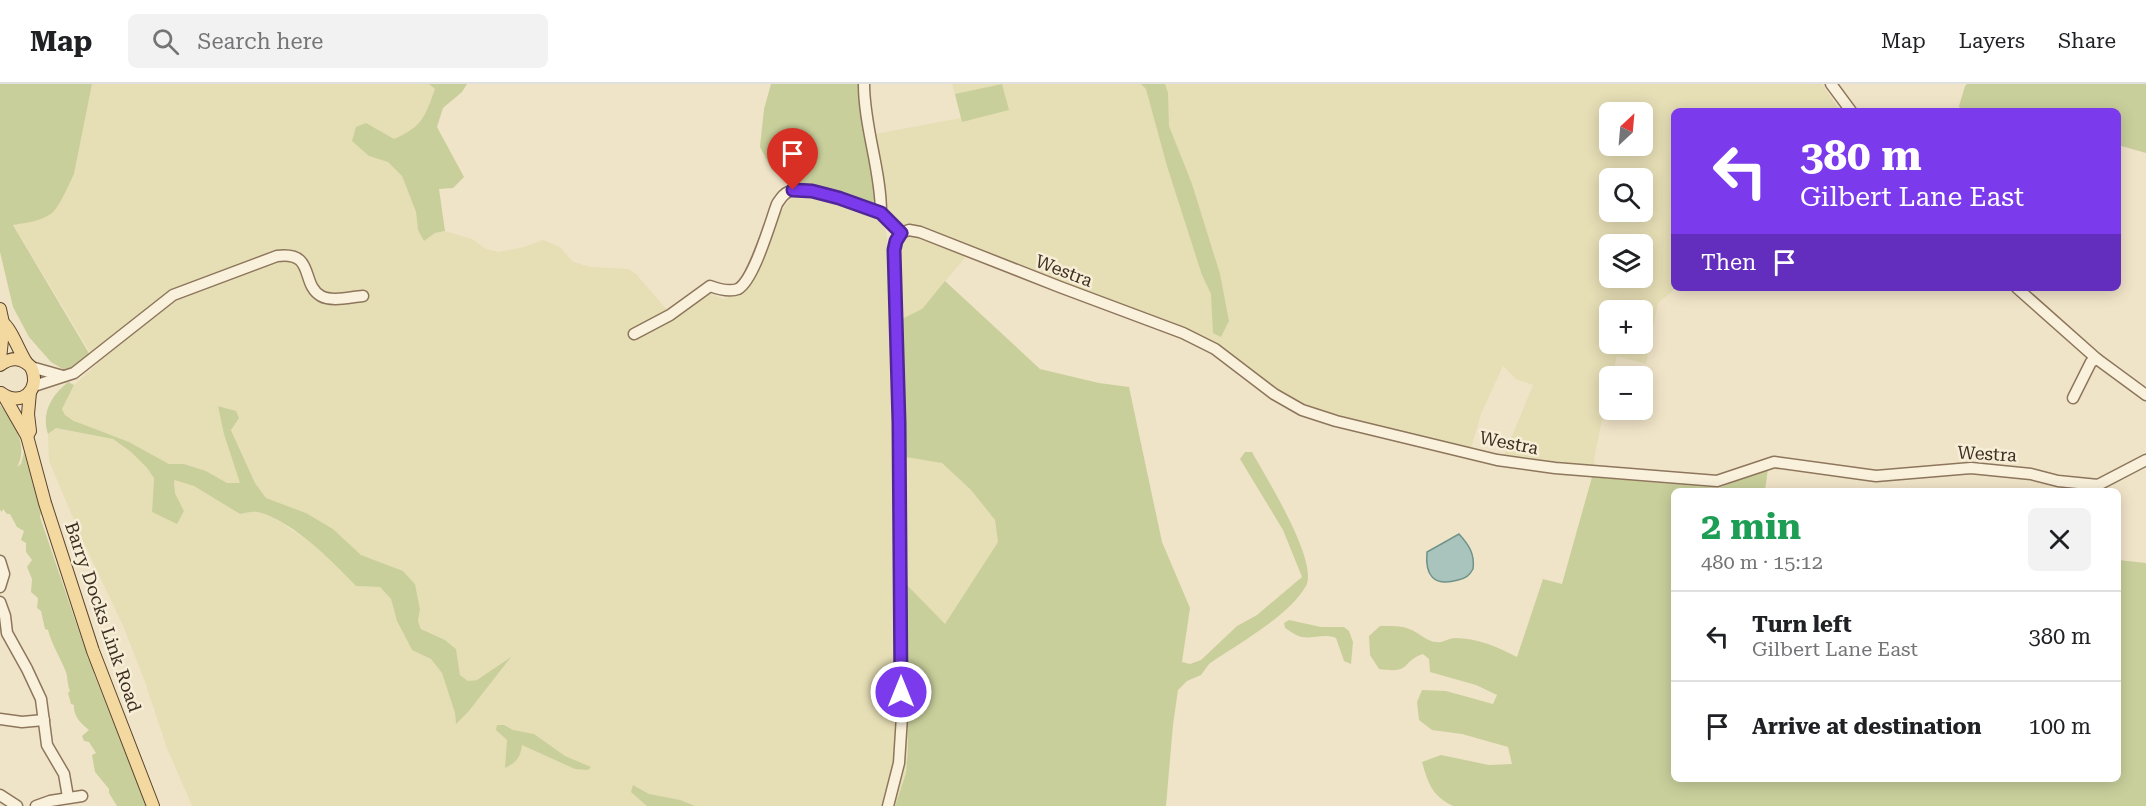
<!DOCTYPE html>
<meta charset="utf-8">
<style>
body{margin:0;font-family:"Roboto Serif",serif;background:#f2f2f2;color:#202124;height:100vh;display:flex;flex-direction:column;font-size:22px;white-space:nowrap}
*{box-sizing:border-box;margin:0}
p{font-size:20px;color:#757577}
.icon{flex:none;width:33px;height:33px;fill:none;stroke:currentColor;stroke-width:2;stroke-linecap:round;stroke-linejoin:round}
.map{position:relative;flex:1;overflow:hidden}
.panel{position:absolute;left:1671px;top:404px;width:450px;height:294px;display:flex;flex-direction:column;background:#fff;border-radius:9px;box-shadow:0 3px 15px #0003}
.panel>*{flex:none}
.hud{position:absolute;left:1671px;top:24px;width:450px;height:183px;border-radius:9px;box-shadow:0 3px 15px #0003;background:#7c3aed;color:#fff;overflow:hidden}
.needle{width:39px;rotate:26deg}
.buttons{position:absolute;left:1599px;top:18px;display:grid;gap:12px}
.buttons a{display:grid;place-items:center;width:54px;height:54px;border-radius:9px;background:#fff;box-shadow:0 3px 15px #0003;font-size:30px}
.pin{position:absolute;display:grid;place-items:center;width:51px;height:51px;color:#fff;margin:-62px -26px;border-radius:50% 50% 50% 0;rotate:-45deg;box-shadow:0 0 6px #0007}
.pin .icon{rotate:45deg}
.me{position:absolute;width:66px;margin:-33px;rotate:0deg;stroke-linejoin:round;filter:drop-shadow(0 0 4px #0008)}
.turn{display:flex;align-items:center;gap:21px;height:126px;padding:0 30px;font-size:27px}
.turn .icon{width:78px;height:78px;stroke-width:2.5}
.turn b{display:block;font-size:42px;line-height:51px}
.then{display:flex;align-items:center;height:57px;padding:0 30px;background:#0003;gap:12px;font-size:22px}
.round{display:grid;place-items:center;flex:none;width:63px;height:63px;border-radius:9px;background:#f2f2f2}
.summary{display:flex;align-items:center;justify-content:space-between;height:102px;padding:0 30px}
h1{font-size:36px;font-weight:700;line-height:45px;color:#1e9e55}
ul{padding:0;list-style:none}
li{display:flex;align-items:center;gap:18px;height:90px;padding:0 30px;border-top:2px solid #e0e0e0}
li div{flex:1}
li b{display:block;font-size:22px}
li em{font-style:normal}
header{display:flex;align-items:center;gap:36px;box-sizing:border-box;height:84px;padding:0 30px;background:#fff;border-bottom:2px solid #e0e0e0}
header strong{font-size:28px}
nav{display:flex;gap:33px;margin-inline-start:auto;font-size:21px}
.search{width:420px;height:54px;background:#f2f2f2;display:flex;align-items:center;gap:15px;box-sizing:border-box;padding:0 21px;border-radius:9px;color:#757577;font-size:22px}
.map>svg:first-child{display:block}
.farmland{fill:#e6deb5;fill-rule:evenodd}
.green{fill:#c9cf9b}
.water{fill:#a9c4bc;stroke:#6f938a;stroke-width:1.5}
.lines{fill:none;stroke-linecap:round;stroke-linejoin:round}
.minor-casing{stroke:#8d765c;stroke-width:13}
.major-casing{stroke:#5b4430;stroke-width:14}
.minor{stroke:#faf1dc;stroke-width:10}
.major{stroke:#f3d9a0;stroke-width:12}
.route-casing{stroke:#51269a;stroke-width:15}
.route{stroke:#7c3aed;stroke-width:10}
.labels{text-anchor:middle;stroke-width:5;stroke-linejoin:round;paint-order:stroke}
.street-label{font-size:18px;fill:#3d2e20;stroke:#f7eed8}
</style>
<header>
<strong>Map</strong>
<div class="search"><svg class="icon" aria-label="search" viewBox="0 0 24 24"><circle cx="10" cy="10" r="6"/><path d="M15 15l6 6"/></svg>Search here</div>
<nav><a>Map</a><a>Layers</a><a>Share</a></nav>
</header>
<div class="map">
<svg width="2146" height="722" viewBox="0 0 2146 722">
<rect width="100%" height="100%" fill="#f0e4c8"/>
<!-- farmland -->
<g class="farmland">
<path d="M92 0H429L435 5 427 29 412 47 394 55 369 72 388 78 402 92 416 128 418 146 424 157 435 149 445 147 472 155 486 165 499 168 524 163 543 156 560 163 573 178 591 183 628 185 637 191 667 226 708 209 724 215 740 207 757 191 778 132 790 115 803 110 856 123 878 134 886 147 898 237 942 379 971 406 995 436 998 458 945 541 905 499 908 663 906 689 895 722H192L167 664 145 598 124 544 82 455 49 377 48 350 56 344 113 355 131 368 147 384 154 394 152 428 177 439 184 427 175 409 174 396 194 402 240 430 256 427 279 437 313 460 356 502 380 503 391 515 397 537 412 566 431 575 442 589 455 629 456 639 477 596 468 597 460 591 456 565 445 556 422 545 418 537 420 525 415 500 403 487 361 471 333 445 306 429 266 414 255 399 231 345 236 327 218 322 240 399H227L206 387 184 380H169L129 358 83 342 65 331 62 324 74 301 97 280 13 140 27 139 68 102 74 90Z"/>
<path d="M952 0H1822L1840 27H1674V204H1676L1658 219 1646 280 1617 272 1612 292H1610L1609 302 1595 370 1593 390 1500 381 1533 301 1516 295 1503 282 1481 330 1468 374 1345 345 1270 316 1212 268 968 170 922 225 903 235 901 170 891 131 887 125 875 50 961 34ZM1610 28H1642V62H1610ZM1610 94H1642V128H1610ZM1610 160H1642V194H1610ZM1610 226H1642V260H1610Z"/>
</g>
<!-- green -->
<g class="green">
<path d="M0 0H92L74 90C69 100 61 120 53 128 44 137 24 139 13 141L90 271 75 284 66 287 51 278 29 253 13 223 0 168Z"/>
<path d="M429 0H467L462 8 443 24 437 43 464 93 453 104 439 105 445 147 435 149 424 157 418 146 416 128 402 92 388 78 369 72 352 57 356 43 366 39 394 55C422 43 425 33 435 5Z"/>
<path d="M771 0H861L877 116 873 122 787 97 772 86 760 63 764 25Z"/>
<path d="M1002 0 1009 26 962 38 955 10Z"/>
<path d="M1141 0H1165L1168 9 1169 42 1192 100 1220 190 1229 237 1221 253 1213 249 1211 210 1202 191 1167 82 1146 5Z"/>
<path d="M1967 0H2146V69L2118 61V27H1961L1959 22 1965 2Z"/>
<path d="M945 197 1040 285 1099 299 1129 303 1162 458 1190 524 1182 578 1190 580 1201 576 1237 542 1257 531 1302 493 1283 446 1240 375 1245 368H1252C1265 392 1319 477 1306 502 1289 532 1238 560 1209 580L1201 591 1187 597 1178 606 1173 641 1166 722H895L906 689 908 663 904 498 945 540 998 458 995 436 971 406 942 379 906 373 898 237 922 225Z"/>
<path d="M68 298 74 301 62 325 65 331 74 337 129 358 169 380H184L206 387 227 399H240L224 350 218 322 236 327 239 334 231 346 255 399 266 414 306 429 333 445 361 471 403 487 415 500 420 525 418 537 421 545 445 556 456 565 460 591 468 597 477 596 511 573 468 628 456 640 455 629 442 589 431 575 412 566 397 537 391 515 380 503 356 502C329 475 296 439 258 428 253 427 246 429 240 430L194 402 174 396 175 409 184 427 177 440 152 428 154 394 147 384 131 368 113 355 56 344 48 350C41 329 51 312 68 298Z"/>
<path d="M0 321C14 337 29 363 17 383L21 380 24 368 41 428 40 433 88 574 94 584V590L147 722H117L109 709V705L95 688 92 671 96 669 89 658 84 657 82 652 89 646C81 640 73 632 74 621L71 620 68 609 70 607C67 600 68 594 66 588 60 573 52 561 48 546L45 545 41 527 37 524 38 514 31 508 32 495 27 483 32 476 26 468V459L21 456 24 447 17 443 10 430H7L3 425 2 428 0 426Z"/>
<path d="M1768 385 1765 406H1674V694H2118V476L2146 479V722H1453C1432 712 1428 699 1422 678L1441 671 1489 681 1512 680 1508 663 1462 650 1432 646 1419 636 1417 618 1422 606 1446 607 1493 620 1497 611 1476 601 1430 588 1429 575 1423 570C1400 578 1413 590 1379 585L1370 571 1369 552 1380 542C1391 542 1402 541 1412 546 1420 550 1428 558 1437 558 1443 559 1449 554 1455 554 1478 554 1497 563 1517 573L1543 495 1562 500 1592 393 1719 404Z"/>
<path d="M1289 536 1321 543H1344L1349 547 1353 558 1351 580 1344 577 1336 554C1324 549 1314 555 1302 553 1296 552 1290 547 1285 544L1284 539Z"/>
<path d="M497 641H504L513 646 534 650 565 672 591 683 588 686 575 685 522 661C520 674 517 678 505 684L507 656 496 646Z"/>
<path d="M633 701 649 710 680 716 695 722H647L631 708Z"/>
</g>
<!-- water -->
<path class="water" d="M1459 450C1469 461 1475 470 1473 485 1469 492 1466 494 1458 496 1433 503 1425 491 1427 468Z"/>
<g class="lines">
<!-- minor casing -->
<g class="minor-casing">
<g id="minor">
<path d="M864 0C864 43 881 86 881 129L901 149"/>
<path d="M1831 0 1851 27"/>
<path d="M901 149 909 146 920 148 1060 203 1183 249 1215 265 1274 310 1302 326 1336 337 1497 376 1555 384 1717 397 1774 378 1876 392 1971 384 2031 390 2058 397 2098 401 2146 376"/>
<path d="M2017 204 2097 275 2146 311"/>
<path d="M634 250 670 231 710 202C718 205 730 208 738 205 754 196 770 139 777 120 781 114 783 110 790 107 809 100 861 122 881 129"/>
<path d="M31 283 63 292"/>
<path d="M34 302 74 289 173 211 277 172C316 167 300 200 321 212 332 218 350 213 363 212"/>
<path d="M2073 314 2091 278 2097 275"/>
<path d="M0 477 4 490 0 503"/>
<path d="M0 518 5 532 7 549 27 585 41 615 47 661 64 690 68 713"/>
<path d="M0 635 22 638 44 636"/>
<path d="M0 711 17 722"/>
<path d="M36 722 50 717 82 712"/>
<path d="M888 722 899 679 902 632 899 339 894 166 896 157 901 149"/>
</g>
</g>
<!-- major casing -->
<g class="major-casing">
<g id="major">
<path d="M0 225 3 239 0 242 2 256 0 275"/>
<path d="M3 239C10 243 20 269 26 278"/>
<path d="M0 281C11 273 21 273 31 283 42 306 21 324 1 309"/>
<path d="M4 312 27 352 45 419 93 567 153 722"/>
<path d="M27 352 30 347 28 330 30 308"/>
</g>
</g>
<!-- minor -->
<use href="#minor" class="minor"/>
<!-- major -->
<use href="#major" class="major"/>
</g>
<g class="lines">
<!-- route casing -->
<g class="route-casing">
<path id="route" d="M793 106 812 107 839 114 881 129 901 149 896 157 894 166 899 339 901 608"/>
</g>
<!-- route -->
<use href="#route" class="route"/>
</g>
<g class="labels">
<!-- street labels -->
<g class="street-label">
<text transform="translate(1064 187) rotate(21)" y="6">Westra</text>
<text transform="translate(1509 359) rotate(11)" y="6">Westra</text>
<text transform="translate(1987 370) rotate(3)" y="6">Westra</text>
<text transform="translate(103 533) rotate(71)" y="6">Barry Docks Link Road</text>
</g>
</g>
</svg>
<div class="buttons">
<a><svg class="needle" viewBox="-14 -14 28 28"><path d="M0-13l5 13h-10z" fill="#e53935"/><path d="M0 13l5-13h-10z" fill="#757577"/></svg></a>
<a><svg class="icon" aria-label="search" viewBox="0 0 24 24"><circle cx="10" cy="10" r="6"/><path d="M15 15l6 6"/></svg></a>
<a><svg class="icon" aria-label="layers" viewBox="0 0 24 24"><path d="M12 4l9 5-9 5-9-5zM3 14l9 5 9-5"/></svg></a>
<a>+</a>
<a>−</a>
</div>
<div class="pin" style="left:793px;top:106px;background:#d93025"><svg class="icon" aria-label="arrive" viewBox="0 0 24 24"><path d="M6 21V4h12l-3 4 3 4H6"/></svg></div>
<svg class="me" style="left:901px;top:608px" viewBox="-20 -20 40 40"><circle r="17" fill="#7c3aed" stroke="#fff" stroke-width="3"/><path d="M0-11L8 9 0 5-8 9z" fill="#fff"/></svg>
<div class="hud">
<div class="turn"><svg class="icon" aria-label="left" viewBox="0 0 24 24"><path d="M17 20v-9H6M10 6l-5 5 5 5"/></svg><div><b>380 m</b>Gilbert Lane East</div></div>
<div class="then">Then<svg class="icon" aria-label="arrive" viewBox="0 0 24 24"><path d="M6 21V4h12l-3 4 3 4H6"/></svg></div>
</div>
<section class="panel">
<div class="summary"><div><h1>2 min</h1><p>480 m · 15:12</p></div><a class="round"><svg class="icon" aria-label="close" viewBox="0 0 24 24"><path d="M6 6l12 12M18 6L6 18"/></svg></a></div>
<ul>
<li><svg class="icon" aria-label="left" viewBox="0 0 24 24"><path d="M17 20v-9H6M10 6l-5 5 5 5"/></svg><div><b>Turn left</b><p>Gilbert Lane East</p></div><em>380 m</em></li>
<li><svg class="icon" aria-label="arrive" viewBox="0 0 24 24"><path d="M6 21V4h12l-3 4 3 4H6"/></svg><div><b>Arrive at destination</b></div><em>100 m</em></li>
</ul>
</section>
</div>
